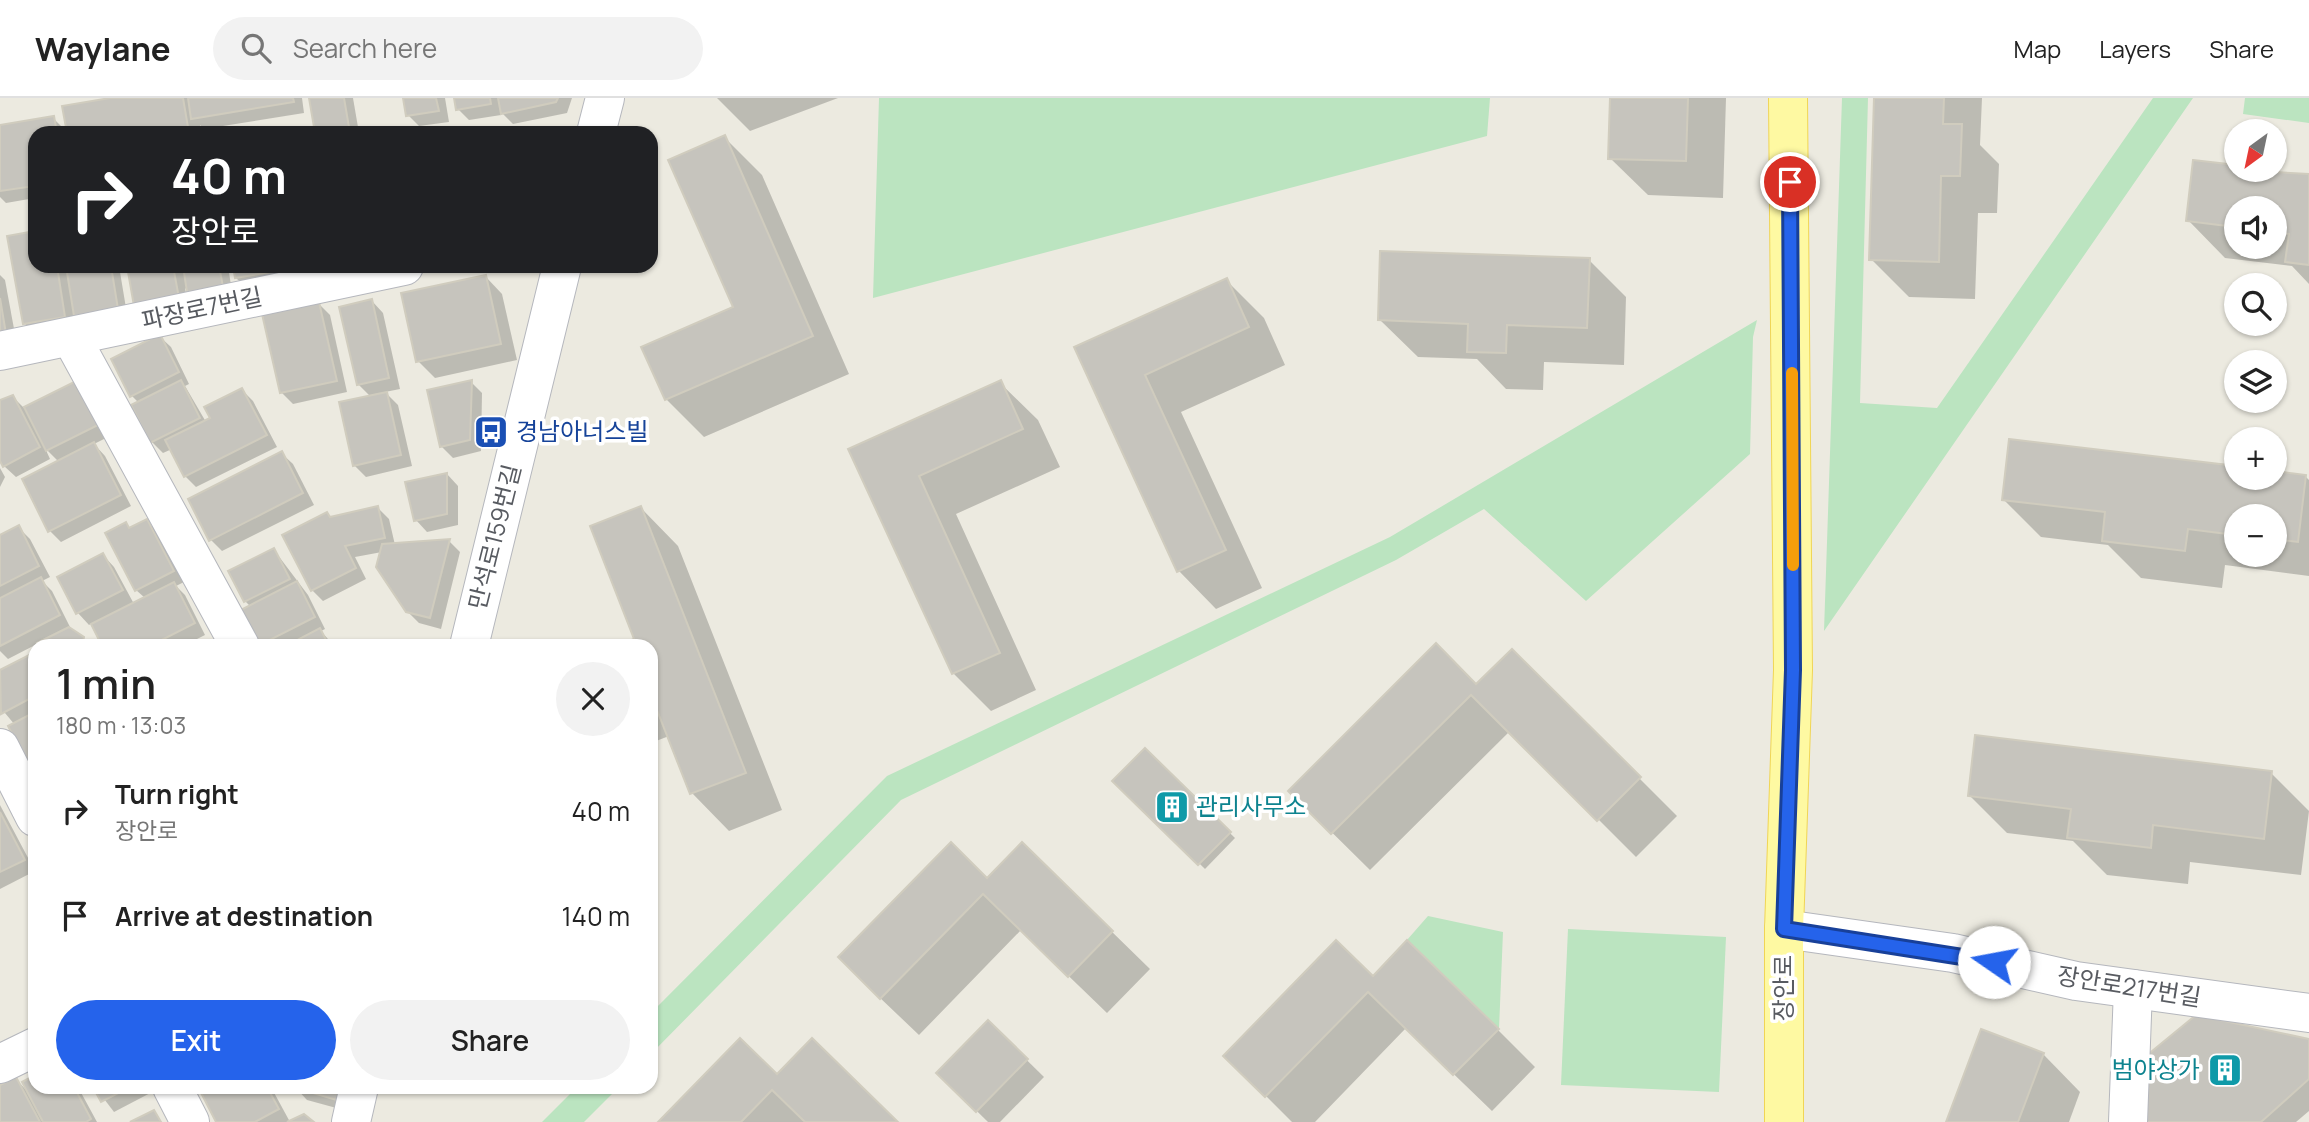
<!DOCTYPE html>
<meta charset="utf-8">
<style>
body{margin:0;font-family:Manrope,"Noto Sans KR",sans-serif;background:#f2f2f2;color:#222;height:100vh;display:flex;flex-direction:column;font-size:26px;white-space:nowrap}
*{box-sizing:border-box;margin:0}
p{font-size:23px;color:#767676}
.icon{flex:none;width:38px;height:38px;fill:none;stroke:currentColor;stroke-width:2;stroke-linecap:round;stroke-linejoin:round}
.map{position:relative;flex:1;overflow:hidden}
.panel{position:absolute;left:28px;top:541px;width:630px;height:455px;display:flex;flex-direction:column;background:#fff;border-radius:21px;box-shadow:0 2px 5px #0004}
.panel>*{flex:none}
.hud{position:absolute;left:28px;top:28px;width:630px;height:147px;border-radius:21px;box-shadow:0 2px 5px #0004;background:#202124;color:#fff;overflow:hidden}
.needle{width:46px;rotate:213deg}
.fabs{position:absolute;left:2224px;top:21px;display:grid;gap:14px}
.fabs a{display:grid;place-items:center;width:63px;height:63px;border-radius:50%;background:#fff;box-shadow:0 2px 5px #0004;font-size:35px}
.pin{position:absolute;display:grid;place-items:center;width:60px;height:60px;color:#fff;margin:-30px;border:4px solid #fff;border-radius:50%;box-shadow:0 2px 7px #0007}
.me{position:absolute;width:77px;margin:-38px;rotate:282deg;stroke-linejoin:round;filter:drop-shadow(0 0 5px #0008)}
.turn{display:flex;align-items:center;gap:24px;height:147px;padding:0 28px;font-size:32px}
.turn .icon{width:91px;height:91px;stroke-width:2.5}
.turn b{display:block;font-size:49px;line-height:60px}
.round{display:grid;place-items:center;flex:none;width:74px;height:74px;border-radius:37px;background:#f2f2f2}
.summary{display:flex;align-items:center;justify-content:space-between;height:119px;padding:0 28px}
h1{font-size:42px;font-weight:600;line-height:52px}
.action{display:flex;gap:14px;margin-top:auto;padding:14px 28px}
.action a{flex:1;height:80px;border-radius:42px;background:#2563eb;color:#fff;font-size:28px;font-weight:600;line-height:80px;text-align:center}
.action a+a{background:#f2f2f2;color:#222}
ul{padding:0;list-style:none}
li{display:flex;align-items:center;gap:21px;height:105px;padding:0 28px}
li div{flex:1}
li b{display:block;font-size:26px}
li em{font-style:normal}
header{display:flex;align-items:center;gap:42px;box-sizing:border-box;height:98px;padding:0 35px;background:#fff;border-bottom:2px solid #e0e0e0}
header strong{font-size:33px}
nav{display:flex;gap:38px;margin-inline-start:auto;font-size:24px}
.search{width:490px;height:63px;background:#f2f2f2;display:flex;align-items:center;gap:18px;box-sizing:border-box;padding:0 24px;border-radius:38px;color:#767676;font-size:26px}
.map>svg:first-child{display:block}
.green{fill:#bbe4c0}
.shadow{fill:#0003;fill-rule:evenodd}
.building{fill:#c6c4bd;stroke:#d0ccbe;stroke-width:2}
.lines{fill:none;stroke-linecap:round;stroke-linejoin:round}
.minor-casing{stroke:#b5b7bd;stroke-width:40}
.major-casing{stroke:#f0d555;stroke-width:40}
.minor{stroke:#fff;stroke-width:38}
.major{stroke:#fef9a2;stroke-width:38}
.route-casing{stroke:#184099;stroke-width:18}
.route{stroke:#2563eb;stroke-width:12}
.slow{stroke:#f59e0b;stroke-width:12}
.labels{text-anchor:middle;stroke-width:7;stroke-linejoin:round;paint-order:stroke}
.street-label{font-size:24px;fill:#585b61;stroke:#fff}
.transit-label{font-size:24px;fill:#164399;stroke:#fff;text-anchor:start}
.culture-label{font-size:24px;fill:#0d838f;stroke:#fff;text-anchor:start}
</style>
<header>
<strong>Waylane</strong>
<div class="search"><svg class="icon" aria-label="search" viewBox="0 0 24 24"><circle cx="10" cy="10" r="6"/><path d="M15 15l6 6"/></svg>Search here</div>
<nav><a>Map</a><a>Layers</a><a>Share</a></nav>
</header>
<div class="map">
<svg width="2309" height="1024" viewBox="0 0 2309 1024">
<rect width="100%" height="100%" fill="#eceae0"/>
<!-- green -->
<g class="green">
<path d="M879 0H1490L1487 38 873 200Z"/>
<path d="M1842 0H1868L1860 305 1937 310 2153 0H2193L1824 533Z"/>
<path d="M2245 0H2309V25L2243 16Z"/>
<path d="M1757 222 1753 239 1750 356 1586 503 1484 411 1396 462 901 702 651 956V915L887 678 1390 439Z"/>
<path d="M1428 818 1503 834 1499 931 1407 842Z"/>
<path d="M1568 831 1726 839 1719 994 1561 987Z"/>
<path d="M577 989H619L584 1024H542Z"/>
</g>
<!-- shadow -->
<g class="shadow">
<path d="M120 0H302L304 15 204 31 200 27 202 35H35V100L6 105 0 99V28L53 20 68 35Z"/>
<path d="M311 0H353L359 35H317Z"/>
<path d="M405 0H445L449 24 419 28 408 17Z"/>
<path d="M456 0H572L567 15 513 26 500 13 501 17 469 22 458 11Z"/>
<path d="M717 0H838L750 33Z"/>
<path d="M1612 0H1726L1723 100 1648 97 1610 60Z"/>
<path d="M1876 0H1982L1980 47 1999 66 1997 115H1978L1975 201 1909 199 1871 161Z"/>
<path d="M724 39 762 77 849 276 704 339 666 301 735 210Z"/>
<path d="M2194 64 2236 69V72L2309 78V186L2292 168 2225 160 2188 122ZM2236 110H2275V149H2236Z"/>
<path d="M35 135V168H119L128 222 87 229 73 215 76 230 36 236 24 225Z"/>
<path d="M1589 162 1626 199 1624 267 1544 264 1543 292 1506 291 1477 261 1418 259 1380 222Z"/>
<path d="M129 168H228L233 200 200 205 185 190 189 211Z"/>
<path d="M234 168H290L293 183 248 191 236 180Z"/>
<path d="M0 177 5 182 17 247 0 250Z"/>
<path d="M486 179 502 196 517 262 435 280 418 263Z"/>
<path d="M1226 182 1264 220 1285 267 1181 314 1262 490 1216 511 1179 473 1077 250Z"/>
<path d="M372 203 383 215 400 291 385 294 398 307 412 368 366 379 354 367 371 299 358 286Z"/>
<path d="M319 206 330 217 347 294 293 306 282 295Z"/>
<path d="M159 238 171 249 189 286 185 288 206 324 242 292 253 303 277 349 196 389 185 378 172 351 163 355 152 344 139 305 132 298Z"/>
<path d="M79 283 112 337 94 346 105 358 131 408 61 444 50 433 59 364 45 350 50 361 16 379 4 368 0 359V301L3 304 13 299 25 311Z"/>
<path d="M471 284 482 295 481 353 453 360 441 348Z"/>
<path d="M1000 285 1038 322 1060 369 956 416 1036 592 991 613 953 575 851 352Z"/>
<path d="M2010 343 2236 370V380H2275V375L2306 379 2309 382V478L2225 467 2222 490 2141 480 2108 447 2041 439 2003 401ZM2236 418H2275V457H2236Z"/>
<path d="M281 355 293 366 314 407 222 453 211 442Z"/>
<path d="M0 370 5 379 0 389Z"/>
<path d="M447 376 458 388V427L427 434 416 422Z"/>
<path d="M378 410 389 421 395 447 449 443 460 454 441 531 419 525 407 513 382 454 355 459 366 481 323 503 312 492 331 420Z"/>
<path d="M641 410 678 448 782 712 729 733 692 695 669 638 651 645V548L636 542Z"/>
<path d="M146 423 158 434 184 484 176 488 185 497 205 537 183 548H104L92 525 89 527 78 515 59 480 103 457 114 469 134 506 145 500 136 492 130 431Z"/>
<path d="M18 429 30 441 50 479 42 483 52 493 70 529 68 531 90 548H41L39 545 8 561 0 553V439Z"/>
<path d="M274 452 308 497 325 531 321 533 334 548H259L241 514 251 509 245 503Z"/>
<path d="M1512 553 1677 718 1636 759 1510 633 1370 772 1290 693 1476 588Z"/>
<path d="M29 560 35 566V677L15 627 0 609V574Z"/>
<path d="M1145 653 1235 740 1205 771 1115 683Z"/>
<path d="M2271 675 2309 713 2301 777 2190 764 2188 786 2107 777 2073 743 2007 735 1970 698Z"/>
<path d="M0 707 35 773 0 791Z"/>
<path d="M1022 746 1150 871 1107 915 1021 832 919 937 877 897Z"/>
<path d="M1373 880 1498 932 1535 969 1492 1013 1406 930 1315 1024H1292L1226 958Z"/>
<path d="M988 924 1044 979 1000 1024H988L938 975Z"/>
<path d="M2309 943V1013L2296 1024H2141Z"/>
<path d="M2043 956 2080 994 2069 1024H1948Z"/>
<path d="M777 978 896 1024H661Z"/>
<path d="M35 979V989H78L97 1024H0V989L16 981 27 993Z"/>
<path d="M95 989H157L158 991 114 1014Z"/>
<path d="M200 989H271L290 1024H218Z"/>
<path d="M295 989H358L351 1014 307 1002Z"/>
</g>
<!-- building -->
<g class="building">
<path d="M110 0H183L189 35H67L62 8Z"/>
<path d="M188 0H293L294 4 191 21Z"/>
<path d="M309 0H344L350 35H315Z"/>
<path d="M403 0H436L439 13 406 18Z"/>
<path d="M454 0H490L491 6 456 12Z"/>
<path d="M498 0H558L556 4 501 16Z"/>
<path d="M1610 0H1688L1686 63 1608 61Z"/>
<path d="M1874 0H1944L1943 26H1962L1960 78H1941L1939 164 1869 162Z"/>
<path d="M54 18 57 35H35V88L0 93V27Z"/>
<path d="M536 30 534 35H506Z"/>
<path d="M725 37 813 238 665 302 641 249 733 209 668 62Z"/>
<path d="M2193 62 2236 67V72L2309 76V167L2285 164 2289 136 2275 134V110H2236V129L2186 123Z"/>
<path d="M35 133V168H57L65 219 23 226 7 138Z"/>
<path d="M1380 153 1590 160 1587 230 1507 227 1506 255 1467 254 1468 226 1378 222Z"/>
<path d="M66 168H111L118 211 74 218Z"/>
<path d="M127 168H173L179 200 134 208Z"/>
<path d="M183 168H219L223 189 187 194Z"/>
<path d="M233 168H282L283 172 235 180Z"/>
<path d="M486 177 501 246 416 264 401 195Z"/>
<path d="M1227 180 1249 229 1145 277 1226 452 1177 474 1074 249Z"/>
<path d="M0 200 6 236 0 237Z"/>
<path d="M372 201 389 280 357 287 339 209Z"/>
<path d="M319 204 337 283 280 295 262 216Z"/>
<path d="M160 236 179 274 130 299 111 261Z"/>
<path d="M80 281 102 325 46 353 24 309Z"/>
<path d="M181 282 200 320 150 345 131 307Z"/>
<path d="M472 282 470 342 440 349 427 292Z"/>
<path d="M1001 282 1023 331 919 378 1000 555 952 576 848 351Z"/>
<path d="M242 290 267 337 184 379 165 342 210 320 204 309Z"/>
<path d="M387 294 401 357 353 368 339 304Z"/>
<path d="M13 297 40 349 3 369 0 363V302Z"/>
<path d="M2009 341 2236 368V380H2275V373L2306 377 2298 444 2275 441V418H2236V437L2188 431 2185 453 2102 443 2105 414 2002 402Z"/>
<path d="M94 344 121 397 48 434 22 381Z"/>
<path d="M282 353 303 395 209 443 188 401Z"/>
<path d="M447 375V416L414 423 405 384Z"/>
<path d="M378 408 385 440 345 448 356 470 311 493 282 437 327 414 330 419Z"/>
<path d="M641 408 746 675 690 696 651 597V548H617L634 541 590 428Z"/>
<path d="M147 421 174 473 135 493 105 435 126 424 129 430Z"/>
<path d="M19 427 39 468 0 488V437Z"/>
<path d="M450 441 430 520 406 514 376 469 382 446Z"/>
<path d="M274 450 290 481 244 504 228 473Z"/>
<path d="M103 455 123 492 76 516 57 479Z"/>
<path d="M41 479 60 517 0 548V500Z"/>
<path d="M297 483 315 519 258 548 239 513Z"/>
<path d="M174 484 195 525 150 548H102L91 526Z"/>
<path d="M69 529 84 539 82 548H39L37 545Z"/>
<path d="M320 530 329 548H286Z"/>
<path d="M394 542 415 548H357V547Z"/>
<path d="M1436 545 1476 586 1512 551 1641 679 1597 723 1471 597 1331 736 1288 693Z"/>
<path d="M29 557 35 569V598L1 616 0 572Z"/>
<path d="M35 614V681L8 628Z"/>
<path d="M1975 637 2272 673 2264 741 2153 727 2151 750 2067 740 2071 711 1968 698Z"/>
<path d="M1145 650 1231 734 1198 767 1112 683Z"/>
<path d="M0 714 25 762 0 774Z"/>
<path d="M951 744 987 780 1022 744 1113 833 1068 879 983 796 880 901 838 859Z"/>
<path d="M1336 842 1373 878 1407 842 1499 931 1453 977 1368 894 1265 999 1223 958Z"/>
<path d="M2196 917 2309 941V981L2261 1024H2140V963Z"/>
<path d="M988 922 1028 961 976 1014 936 975Z"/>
<path d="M1981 931 2044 955 2018 1024H1946Z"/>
<path d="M740 940 777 976 812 940 898 1024H805L772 992 741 1024H658Z"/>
<path d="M35 977V989H74L91 1021 86 1024H43L22 984Z"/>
<path d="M16 979 40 1024H0V987Z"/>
<path d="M93 989H130L101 1004Z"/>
<path d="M198 989H267L279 1011 255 1024H216Z"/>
<path d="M293 989H344L340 1003Z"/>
<path d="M154 1012 161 1024H130Z"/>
<path d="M304 1016 314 1024H287Z"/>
</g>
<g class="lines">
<!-- minor casing -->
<g class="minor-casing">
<g id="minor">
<path d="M596 35 605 0"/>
<path d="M71 239 240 548"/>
<path d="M0 253 404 168"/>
<path d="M469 548 562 168"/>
<path d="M0 650 35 719"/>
<path d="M1784 831 1953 855 2076 883 2309 915"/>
<path d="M0 966 35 949"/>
<path d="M172 989 190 1024"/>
<path d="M351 1024 359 989"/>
<path d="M2128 1024 2133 891"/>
</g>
</g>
<!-- major casing -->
<g class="major-casing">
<path id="major" d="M1784 1024V831L1793 572 1788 0"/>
</g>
<!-- minor -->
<use href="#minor" class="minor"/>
<!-- major -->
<use href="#major" class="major"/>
</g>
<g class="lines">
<!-- route casing -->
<g class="route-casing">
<path id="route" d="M1790 84 1793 572 1784 831 1994 864"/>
</g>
<!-- route -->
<use href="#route" class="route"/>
<!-- slow -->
<path class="slow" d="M1792 275 1793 467"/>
</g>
<!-- icons -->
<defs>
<g id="bus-square" transform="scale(1.75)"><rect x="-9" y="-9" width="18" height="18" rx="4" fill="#1a4fb4" stroke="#fff"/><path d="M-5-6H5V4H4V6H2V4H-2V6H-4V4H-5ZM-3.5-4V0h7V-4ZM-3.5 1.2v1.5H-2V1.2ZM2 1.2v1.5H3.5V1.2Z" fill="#fff"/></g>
<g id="building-square" transform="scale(1.75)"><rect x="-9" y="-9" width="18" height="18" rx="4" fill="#0f9aa8" stroke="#fff"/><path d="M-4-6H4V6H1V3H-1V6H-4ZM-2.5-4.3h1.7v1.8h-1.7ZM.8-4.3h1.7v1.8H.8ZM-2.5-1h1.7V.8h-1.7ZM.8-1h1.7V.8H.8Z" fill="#fff"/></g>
</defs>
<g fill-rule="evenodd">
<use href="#bus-square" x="491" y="334"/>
<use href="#building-square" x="1172" y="709"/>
<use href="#building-square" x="2225" y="972"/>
</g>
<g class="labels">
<!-- street labels -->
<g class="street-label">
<text transform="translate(202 211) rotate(-12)" y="8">파장로7번길</text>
<text transform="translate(495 439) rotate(-76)" y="8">만석로159번길</text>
<text transform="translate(2129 889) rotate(9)" y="8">장안로217번길</text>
<text transform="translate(1784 890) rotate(-90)" y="8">장안로</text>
</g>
<!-- transit labels -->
<g class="transit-label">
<text x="516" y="342">경남아너스빌</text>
</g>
<!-- culture labels -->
<g class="culture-label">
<text x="1196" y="717">관리사무소</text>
<text x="2200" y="980" text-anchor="end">범야상가</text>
</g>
</g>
</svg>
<div class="fabs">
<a><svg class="needle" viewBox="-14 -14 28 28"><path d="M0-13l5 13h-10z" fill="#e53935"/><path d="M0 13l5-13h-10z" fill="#767676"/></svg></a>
<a><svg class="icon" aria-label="sound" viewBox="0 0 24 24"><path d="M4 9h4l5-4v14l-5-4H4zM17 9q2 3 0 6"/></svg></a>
<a><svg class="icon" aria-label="search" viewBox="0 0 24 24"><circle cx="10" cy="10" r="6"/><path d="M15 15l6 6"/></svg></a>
<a><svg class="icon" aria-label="layers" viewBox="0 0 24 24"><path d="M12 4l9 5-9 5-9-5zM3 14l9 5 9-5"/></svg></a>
<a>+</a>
<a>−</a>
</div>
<div class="pin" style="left:1790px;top:84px;background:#d93025"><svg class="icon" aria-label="arrive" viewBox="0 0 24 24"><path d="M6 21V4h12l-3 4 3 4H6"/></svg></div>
<svg class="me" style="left:1994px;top:864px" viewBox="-20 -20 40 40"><circle r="19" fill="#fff"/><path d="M0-13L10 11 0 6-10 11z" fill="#2563eb"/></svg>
<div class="hud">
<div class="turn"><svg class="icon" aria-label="right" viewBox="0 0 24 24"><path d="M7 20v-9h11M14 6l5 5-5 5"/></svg><div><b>40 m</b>장안로</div></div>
</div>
<section class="panel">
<div class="summary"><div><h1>1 min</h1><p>180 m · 13:03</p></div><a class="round"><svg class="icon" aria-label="close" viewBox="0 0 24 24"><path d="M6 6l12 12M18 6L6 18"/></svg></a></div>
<ul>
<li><svg class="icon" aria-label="right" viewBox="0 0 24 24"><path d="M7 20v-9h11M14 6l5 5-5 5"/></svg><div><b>Turn right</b><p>장안로</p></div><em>40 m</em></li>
<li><svg class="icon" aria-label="arrive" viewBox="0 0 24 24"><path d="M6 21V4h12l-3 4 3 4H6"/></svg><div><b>Arrive at destination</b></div><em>140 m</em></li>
</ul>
<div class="action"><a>Exit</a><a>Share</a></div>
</section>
</div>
